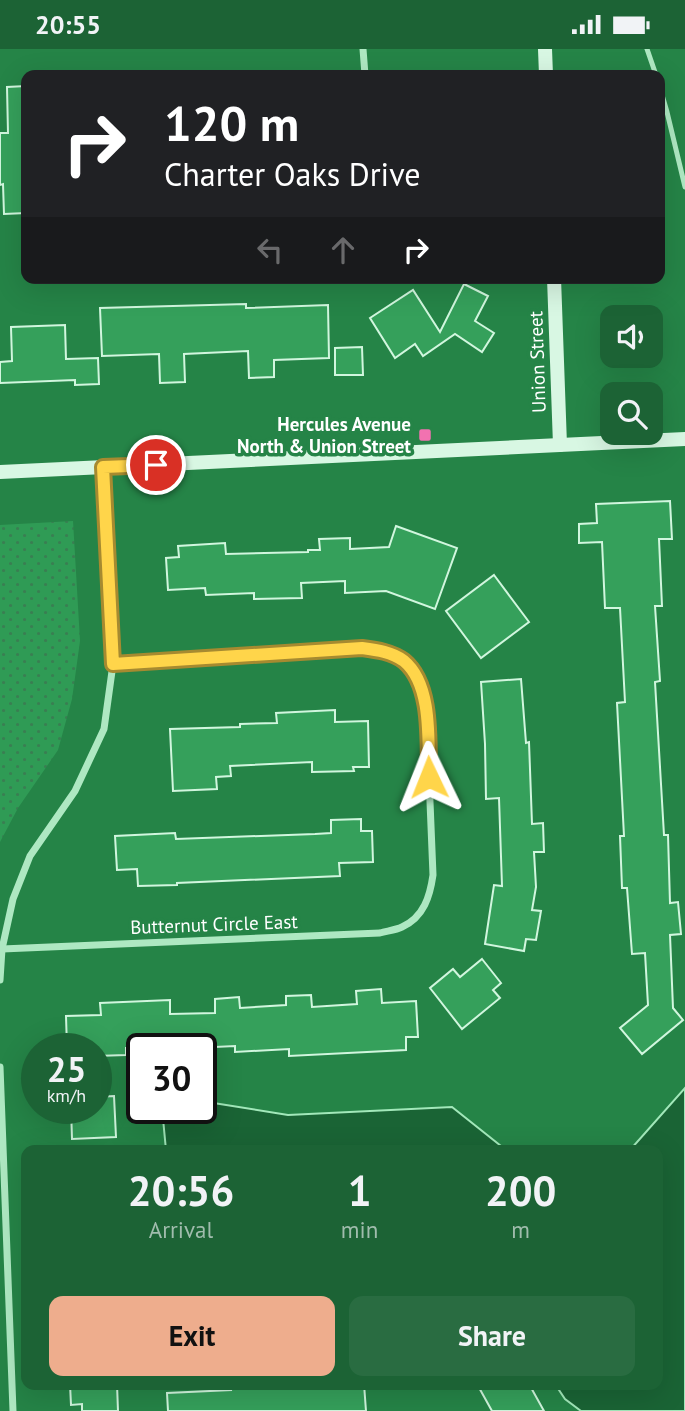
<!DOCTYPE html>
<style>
body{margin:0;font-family:"PT Sans",sans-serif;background:#296c41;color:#f1f3f6;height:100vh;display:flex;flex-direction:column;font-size:26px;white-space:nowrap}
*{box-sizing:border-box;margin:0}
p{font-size:23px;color:#a0bcad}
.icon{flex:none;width:38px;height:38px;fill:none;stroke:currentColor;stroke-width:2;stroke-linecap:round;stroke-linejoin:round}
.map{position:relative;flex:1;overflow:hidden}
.sheet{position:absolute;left:21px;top:1096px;width:642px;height:245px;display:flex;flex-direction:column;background:#1c6335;border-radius:14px;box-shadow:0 7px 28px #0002}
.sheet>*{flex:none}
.hud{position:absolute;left:21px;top:21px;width:644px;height:214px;border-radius:14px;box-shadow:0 7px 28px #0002;background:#202124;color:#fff;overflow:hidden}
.tools{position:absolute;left:600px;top:256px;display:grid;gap:14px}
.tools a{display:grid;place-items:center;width:63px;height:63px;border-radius:14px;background:#1c6335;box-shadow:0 7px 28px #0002;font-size:35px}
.speed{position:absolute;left:21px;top:984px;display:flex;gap:14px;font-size:35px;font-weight:700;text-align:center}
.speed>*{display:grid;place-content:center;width:91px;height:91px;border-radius:50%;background:#1c6335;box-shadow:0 7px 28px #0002;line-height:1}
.speed small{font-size:18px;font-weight:400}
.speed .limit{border:4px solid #111;border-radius:10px;background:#fff;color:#111}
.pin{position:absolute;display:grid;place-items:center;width:60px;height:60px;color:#fff;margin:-30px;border:4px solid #fff;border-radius:50%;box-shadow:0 2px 7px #0007}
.me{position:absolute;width:77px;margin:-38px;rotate:358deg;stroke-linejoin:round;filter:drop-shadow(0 0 5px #0008)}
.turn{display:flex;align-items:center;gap:24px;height:147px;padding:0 28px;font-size:32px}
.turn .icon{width:91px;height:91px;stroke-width:2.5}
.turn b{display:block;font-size:49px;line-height:60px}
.lanes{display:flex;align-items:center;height:66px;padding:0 28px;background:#0003;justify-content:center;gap:35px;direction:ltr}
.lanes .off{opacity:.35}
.eta{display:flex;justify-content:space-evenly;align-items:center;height:119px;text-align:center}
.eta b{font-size:42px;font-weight:600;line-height:49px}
.action{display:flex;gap:14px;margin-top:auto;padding:14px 28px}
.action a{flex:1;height:80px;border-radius:14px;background:#eead8d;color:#111;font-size:28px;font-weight:600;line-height:80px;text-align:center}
.action a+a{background:#296c41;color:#f1f3f6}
.status{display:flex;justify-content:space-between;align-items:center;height:49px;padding:0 35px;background:#1c6335;direction:ltr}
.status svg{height:19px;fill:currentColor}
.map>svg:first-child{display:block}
.park{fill:url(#park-dots)}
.water{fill:#1a6435;stroke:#a2e8ba;stroke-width:2}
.building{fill:#35a05b;stroke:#d1f6de;stroke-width:2}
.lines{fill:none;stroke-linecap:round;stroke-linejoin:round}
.lane{stroke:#aee8c2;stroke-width:5}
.street{stroke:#aee8c2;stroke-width:7}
.secondary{stroke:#d8f7e3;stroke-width:14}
.route-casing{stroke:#a68a30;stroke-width:18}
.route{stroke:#ffd54a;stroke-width:12}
.poi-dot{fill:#f272b0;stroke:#258447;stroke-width:2.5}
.labels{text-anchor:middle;stroke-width:7;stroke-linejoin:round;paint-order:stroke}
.street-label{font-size:19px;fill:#fff;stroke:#258447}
.poi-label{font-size:19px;font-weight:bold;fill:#fff;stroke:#258447;text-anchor:end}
</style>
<div class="status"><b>20:55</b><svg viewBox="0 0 49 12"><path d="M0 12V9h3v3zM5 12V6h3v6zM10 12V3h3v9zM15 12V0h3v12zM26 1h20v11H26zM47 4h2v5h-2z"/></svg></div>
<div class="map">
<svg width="685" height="1362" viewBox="0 0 685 1362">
<defs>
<pattern id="park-dots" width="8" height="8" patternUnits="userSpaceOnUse" patternTransform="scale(1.75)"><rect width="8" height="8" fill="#2f9b55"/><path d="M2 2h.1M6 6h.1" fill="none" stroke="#397f52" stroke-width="1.8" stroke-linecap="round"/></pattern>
</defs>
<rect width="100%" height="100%" fill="#258447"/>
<!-- park -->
<path class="park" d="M73 472 80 592 72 650 58 701 18 759 0 793V476Z"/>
<!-- water -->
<g class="water">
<path d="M685 1039V1362H581L565 1350 555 1335H658V1101H630Z"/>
<path d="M201 1052 288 1066 452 1058 506 1101H166L162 1059H201Z"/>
</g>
<!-- building -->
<g class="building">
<path d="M26 37V164L4 165 3 135 0 136V84H8L7 38Z"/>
<path d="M464 235 488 247 475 272 494 284 482 303 455 285 423 307 415 295 395 309 370 269 413 241 440 283Z"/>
<path d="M246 255V259L328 256 329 309 274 311V328L249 329 248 302 184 305 185 333 160 334 159 305 102 307 100 259Z"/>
<path d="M65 276 66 310 98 309 99 335 75 336V331L0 334V313L12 312 11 278Z"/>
<path d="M362 298 363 326H335V299Z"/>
<path d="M670 452 672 490H659L662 557H655L660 632 655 633 664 786H668L670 854 678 853 681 885 670 886 673 959 683 971 642 1005 620 979 648 956 645 904 632 905 627 839H622L620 787H624L617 654 625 653 620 559H605L602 493 579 494V475L597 474 596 455Z"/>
<path d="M396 477 457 499 435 560 386 542 345 544V532L301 534 302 549 254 550V544L206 546 205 539 168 541 166 509 179 508 178 497 225 494 226 505 308 503V501H320L319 490 350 489V500L389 498Z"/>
<path d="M494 526 529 573 481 609 446 562Z"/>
<path d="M521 630 526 694 529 693 532 775 543 774 544 803H534L536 838 532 861 541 862 536 891 526 890 524 902 485 895 494 836 502 837 499 749 486 750 485 695 481 633Z"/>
<path d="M335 661V673L368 672 369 718H353L354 722 312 723V713L230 717 231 727 216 728 217 740 173 742 170 680 240 678V675L277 674 276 664Z"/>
<path d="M361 770V782H372L373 813 339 814 340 827 177 834V836L138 837 137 820 117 821 115 787 175 784 176 790 315 785 331 784V771Z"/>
<path d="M482 910 501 934 493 941 500 949 462 980 430 939 453 920 460 928Z"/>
<path d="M381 940 382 954 416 952 418 988H406V1001L289 1007V1000L235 1003V997L193 999H126V1006L96 1007V999H67L66 967 101 966 100 954 170 951V965L215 964V950L239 948 240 959 286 956V947L311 946 312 958 357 955 356 942Z"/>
<path d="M114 1047 116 1088 72 1090 71 1059H96V1048Z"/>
<path d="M70 1335H117L118 1362H82V1355L71 1356Z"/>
<path d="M230 1335H364L366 1362H168L167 1344 231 1341Z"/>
<path d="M477 1335H529L544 1362H492Z"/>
</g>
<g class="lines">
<!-- lane -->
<g class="lane">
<path d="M647 0 656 26"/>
<path d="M660 39 667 63 685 138"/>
</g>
<!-- street -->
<g class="street">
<path d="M363 0 365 26"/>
<path d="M2 900 380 884C387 882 396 881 402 878 424 868 430 847 433 826L426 655C419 633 410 610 385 602 378 600 370 600 362 599L113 615"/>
<path d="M0 931 2 900 13 850 30 807 75 742 104 680 113 615 103 418"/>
<path d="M0 1018 13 1362"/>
</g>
<!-- secondary -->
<g class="secondary">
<path d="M545 0 546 26"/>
<path d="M554 229 560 396"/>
<path d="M0 423 685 390"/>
</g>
</g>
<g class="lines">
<!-- route casing -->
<g class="route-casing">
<path id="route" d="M156 416 103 418 113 615 362 599C377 601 392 603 404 612 433 636 428 694 429 728"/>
</g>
<!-- route -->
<use href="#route" class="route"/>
</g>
<!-- markers -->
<rect class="poi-dot" x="418" y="379" width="14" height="14" rx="3.5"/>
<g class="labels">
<!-- street labels -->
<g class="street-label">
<text transform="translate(537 313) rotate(-92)" y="7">Union Street</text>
<text transform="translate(214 875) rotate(-2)" y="7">Butternut Circle East</text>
</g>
<!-- poi labels -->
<g class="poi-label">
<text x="411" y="382">Hercules Avenue<tspan x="411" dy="22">North &amp; Union Street</tspan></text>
</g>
</g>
</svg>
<div class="tools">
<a><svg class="icon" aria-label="sound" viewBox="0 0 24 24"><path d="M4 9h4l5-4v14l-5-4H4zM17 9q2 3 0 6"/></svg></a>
<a><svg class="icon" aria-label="search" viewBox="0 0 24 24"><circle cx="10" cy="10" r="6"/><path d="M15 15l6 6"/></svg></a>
</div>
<div class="speed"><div>25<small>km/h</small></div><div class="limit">30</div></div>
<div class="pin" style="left:156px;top:416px;background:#d93025"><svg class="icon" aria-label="arrive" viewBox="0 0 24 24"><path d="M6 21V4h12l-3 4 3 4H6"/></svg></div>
<svg class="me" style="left:429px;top:728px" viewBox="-20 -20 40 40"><path d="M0-17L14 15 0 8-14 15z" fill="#ffd54a" stroke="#fff" stroke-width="4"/></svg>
<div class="hud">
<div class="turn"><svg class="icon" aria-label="right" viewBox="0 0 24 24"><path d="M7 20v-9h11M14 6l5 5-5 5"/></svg><div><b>120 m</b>Charter Oaks Drive</div></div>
<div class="lanes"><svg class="icon off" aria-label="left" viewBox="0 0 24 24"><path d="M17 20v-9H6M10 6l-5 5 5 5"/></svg><svg class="icon off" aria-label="ahead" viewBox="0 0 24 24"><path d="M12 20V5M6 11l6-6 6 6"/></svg><svg class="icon" aria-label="right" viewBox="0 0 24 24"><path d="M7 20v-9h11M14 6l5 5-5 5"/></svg></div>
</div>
<section class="sheet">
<div class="eta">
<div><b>20:56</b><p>Arrival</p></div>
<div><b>1</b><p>min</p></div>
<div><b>200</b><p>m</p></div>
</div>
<div class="action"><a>Exit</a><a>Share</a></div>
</section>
</div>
